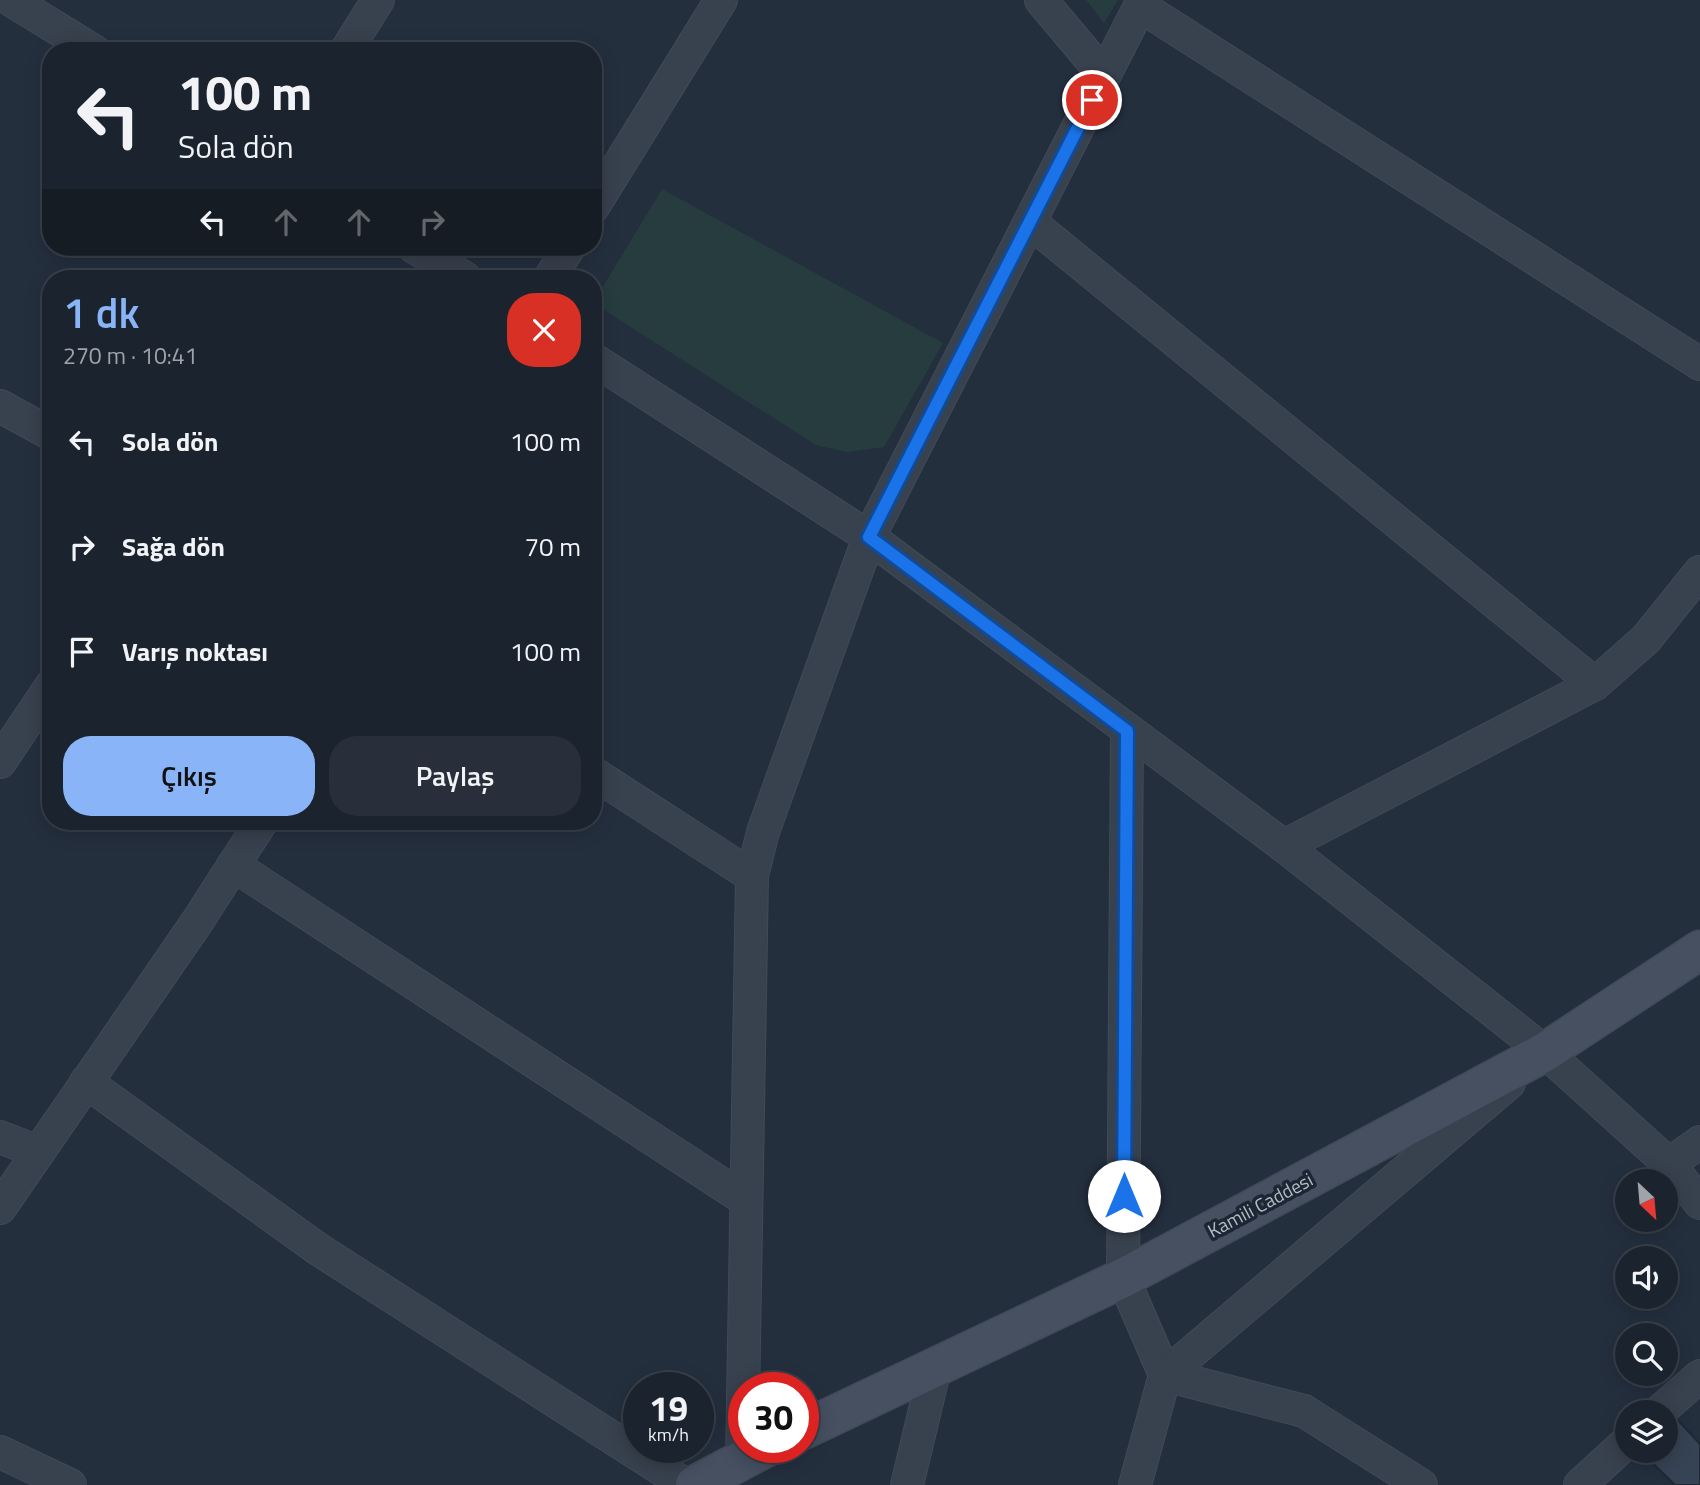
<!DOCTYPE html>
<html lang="tr">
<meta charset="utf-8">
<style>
body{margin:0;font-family:"Titillium Web",sans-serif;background:#282f3a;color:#f1f3f6;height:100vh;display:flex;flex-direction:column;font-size:26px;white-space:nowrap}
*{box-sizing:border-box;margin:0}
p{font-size:23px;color:#a0a4aa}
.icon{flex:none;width:38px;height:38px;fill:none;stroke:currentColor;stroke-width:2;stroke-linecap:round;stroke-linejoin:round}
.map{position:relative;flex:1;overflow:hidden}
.sheet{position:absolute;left:42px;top:270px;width:560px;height:560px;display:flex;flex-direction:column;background:#1b232e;border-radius:28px;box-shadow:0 4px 18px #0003,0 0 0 2px #39404a}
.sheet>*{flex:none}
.banner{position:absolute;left:42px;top:42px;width:560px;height:214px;border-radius:28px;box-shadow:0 4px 18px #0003,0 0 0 2px #39404a;background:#1b232e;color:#f1f3f6;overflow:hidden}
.needle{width:46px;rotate:154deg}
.controls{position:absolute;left:1615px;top:1169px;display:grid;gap:14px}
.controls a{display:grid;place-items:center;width:63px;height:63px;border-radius:50%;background:#1b232e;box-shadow:0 4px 18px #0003,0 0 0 2px #39404a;font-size:35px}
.speed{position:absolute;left:623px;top:1372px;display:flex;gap:14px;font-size:35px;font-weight:700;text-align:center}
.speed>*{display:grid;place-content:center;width:91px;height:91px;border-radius:50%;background:#1b232e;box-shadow:0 4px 18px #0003,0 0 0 2px #39404a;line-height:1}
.speed small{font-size:18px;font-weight:400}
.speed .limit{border:10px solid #d22;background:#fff;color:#111}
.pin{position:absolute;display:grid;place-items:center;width:60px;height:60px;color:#fff;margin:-30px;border:4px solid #fff;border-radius:50%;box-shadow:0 2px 7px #0007}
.me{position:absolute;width:77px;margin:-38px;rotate:0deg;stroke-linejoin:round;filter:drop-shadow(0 0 5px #0008)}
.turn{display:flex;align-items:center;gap:24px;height:147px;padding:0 21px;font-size:32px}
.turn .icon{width:91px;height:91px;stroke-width:2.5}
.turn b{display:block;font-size:49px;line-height:60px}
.lanes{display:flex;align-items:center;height:66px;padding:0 21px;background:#0003;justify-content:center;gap:35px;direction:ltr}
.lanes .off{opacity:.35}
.round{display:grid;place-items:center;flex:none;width:74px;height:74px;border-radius:28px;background:#282f3a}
.overview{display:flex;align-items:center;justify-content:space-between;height:119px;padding:0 21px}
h1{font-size:42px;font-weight:600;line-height:52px;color:#8ab4f8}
.action{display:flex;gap:14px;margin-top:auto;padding:14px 21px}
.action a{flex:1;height:80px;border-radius:28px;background:#8ab4f8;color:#111;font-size:28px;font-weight:600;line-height:80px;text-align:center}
.action a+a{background:#282f3a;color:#f1f3f6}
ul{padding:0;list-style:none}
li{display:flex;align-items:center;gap:21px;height:105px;padding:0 21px}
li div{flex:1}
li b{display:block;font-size:26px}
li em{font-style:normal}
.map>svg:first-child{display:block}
.green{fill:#263c3f}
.building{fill:#364354;stroke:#1f2835;stroke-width:2}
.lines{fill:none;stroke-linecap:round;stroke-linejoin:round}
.street-casing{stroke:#414a57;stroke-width:34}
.secondary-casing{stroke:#414a57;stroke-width:41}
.street{stroke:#38414e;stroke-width:32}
.secondary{stroke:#465061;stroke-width:38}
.route-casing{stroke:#114b97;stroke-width:18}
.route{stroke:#1a73e8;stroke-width:12}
.labels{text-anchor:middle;stroke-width:7;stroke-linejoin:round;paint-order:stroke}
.street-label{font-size:19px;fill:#b4bcc9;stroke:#1d2633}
</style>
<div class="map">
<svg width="1700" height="1485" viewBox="0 0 1700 1485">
<rect width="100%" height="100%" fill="#242f3e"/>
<!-- green -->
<g class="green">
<path d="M1086 0H1118L1104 23Z"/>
<path d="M662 189 943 343 884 447 847 452 816 445 593 303Z"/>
</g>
<!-- building -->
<path class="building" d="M1673 1415 1700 1444V1485H1675L1640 1451H1666V1421Z"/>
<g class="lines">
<!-- street casing -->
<g class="street-casing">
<g id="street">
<path d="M11 0 94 51"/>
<path d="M1041 0 1104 75"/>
<path d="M1140 6 1700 364"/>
<path d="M346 51 378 0"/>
<path d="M593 207 721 0"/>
<path d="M1030 222 1595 684"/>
<path d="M414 247 465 278"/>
<path d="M550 278 569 247"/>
<path d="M593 359 869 537 1284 846 1545 1052 1669 1164 1700 1203"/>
<path d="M0 406 51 434"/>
<path d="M1127 731 1123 1278 1165 1375 1135 1485"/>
<path d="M0 762 51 686"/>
<path d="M593 773 752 876"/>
<path d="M1284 846 1595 684 1646 639 1700 572"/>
<path d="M233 865 746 1200"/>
<path d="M86 1082 318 1249 686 1485"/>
<path d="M0 1137 39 1152"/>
<path d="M1669 1164 1700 1142"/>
<path d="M0 1208 197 922 262 821"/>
<path d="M1165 1375 1509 1083"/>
<path d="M1165 1375 1304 1411 1421 1485"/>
<path d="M1659 1412 1700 1376"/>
<path d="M0 1452 70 1485"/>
<path d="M742 1460 752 876 763 832 869 537 1143 0"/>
<path d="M907 1485 935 1368"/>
<path d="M1580 1485 1628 1441"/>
</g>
</g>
<!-- secondary casing -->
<g class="secondary-casing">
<g id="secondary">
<path d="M803 1430 1123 1278 1545 1052 1700 950"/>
<path d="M695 1485 767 1447"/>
</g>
</g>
<!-- street -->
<use href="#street" class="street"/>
<!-- secondary -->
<use href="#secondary" class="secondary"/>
</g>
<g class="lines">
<!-- route casing -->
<g class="route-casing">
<path id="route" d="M1092 100 869 537 1127 731 1124 1196"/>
</g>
<!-- route -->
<use href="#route" class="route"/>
</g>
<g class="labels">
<!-- street labels -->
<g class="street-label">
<text transform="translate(1260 1205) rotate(-28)" y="7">Kamili Caddesi</text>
</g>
</g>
</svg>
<div class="controls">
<a><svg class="needle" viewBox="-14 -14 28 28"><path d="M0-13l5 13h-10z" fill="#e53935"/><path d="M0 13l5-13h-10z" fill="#a0a4aa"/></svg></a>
<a><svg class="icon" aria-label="sound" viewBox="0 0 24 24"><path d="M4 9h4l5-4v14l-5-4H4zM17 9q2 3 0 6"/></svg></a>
<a><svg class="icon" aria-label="search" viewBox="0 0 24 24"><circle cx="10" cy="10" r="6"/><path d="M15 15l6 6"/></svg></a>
<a><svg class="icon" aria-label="layers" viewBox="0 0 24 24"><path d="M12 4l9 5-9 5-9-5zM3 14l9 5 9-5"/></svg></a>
</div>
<div class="speed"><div>19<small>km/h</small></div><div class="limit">30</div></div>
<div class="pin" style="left:1092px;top:100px;background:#d93025"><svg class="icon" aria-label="arrive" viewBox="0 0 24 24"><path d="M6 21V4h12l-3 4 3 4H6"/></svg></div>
<svg class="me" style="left:1124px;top:1196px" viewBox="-20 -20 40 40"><circle r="19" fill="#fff"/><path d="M0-13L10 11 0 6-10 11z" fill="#1a73e8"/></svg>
<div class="banner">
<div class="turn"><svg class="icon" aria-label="left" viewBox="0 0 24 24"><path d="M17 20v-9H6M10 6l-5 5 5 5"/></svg><div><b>100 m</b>Sola dön</div></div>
<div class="lanes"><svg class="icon" aria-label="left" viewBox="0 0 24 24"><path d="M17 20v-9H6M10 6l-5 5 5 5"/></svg><svg class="icon off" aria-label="ahead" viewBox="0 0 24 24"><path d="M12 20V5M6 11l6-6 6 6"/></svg><svg class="icon off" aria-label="ahead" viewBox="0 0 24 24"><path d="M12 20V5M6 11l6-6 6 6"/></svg><svg class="icon off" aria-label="right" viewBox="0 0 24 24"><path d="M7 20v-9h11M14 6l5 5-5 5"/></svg></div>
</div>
<section class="sheet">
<div class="overview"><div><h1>1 dk</h1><p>270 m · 10:41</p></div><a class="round" style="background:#d93025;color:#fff"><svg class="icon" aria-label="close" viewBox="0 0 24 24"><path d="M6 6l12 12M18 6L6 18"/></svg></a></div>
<ul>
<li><svg class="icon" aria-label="left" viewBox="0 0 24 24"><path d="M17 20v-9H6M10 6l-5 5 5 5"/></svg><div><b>Sola dön</b></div><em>100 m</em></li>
<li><svg class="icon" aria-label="right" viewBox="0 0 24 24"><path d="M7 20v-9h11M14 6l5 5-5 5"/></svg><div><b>Sağa dön</b></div><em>70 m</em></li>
<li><svg class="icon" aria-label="arrive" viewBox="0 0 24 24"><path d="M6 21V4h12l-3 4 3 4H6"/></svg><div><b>Varış noktası</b></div><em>100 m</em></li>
</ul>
<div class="action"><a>Çıkış</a><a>Paylaş</a></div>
</section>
</div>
